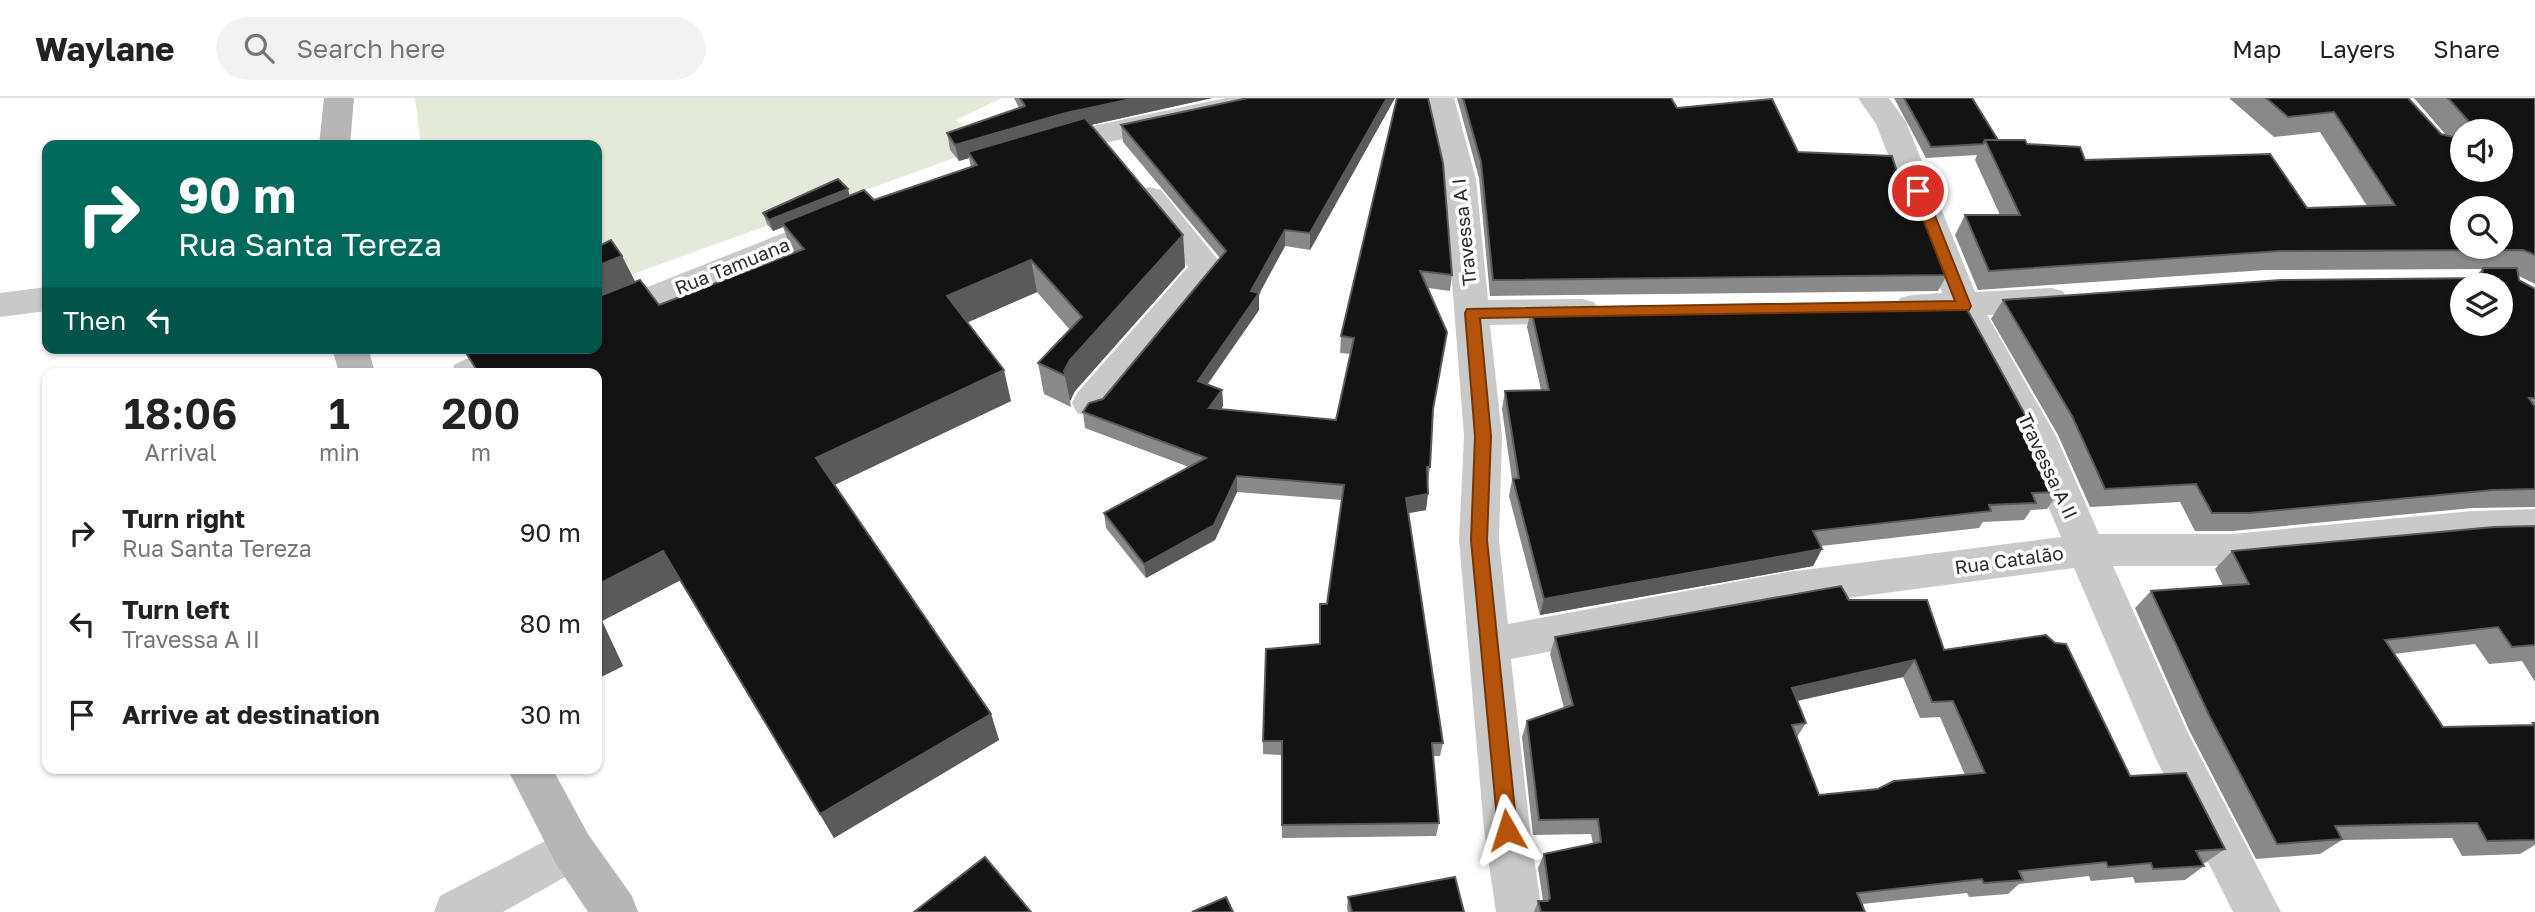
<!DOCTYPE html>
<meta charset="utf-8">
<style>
body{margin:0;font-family:"Golos Text",sans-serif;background:#f2f2f2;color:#222;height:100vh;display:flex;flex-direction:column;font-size:26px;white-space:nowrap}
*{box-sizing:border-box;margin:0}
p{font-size:23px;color:#767676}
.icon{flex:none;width:38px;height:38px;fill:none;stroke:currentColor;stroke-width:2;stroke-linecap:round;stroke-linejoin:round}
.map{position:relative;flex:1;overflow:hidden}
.panel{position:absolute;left:42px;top:270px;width:560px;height:406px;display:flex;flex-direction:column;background:#fff;border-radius:14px;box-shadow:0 2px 5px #0004}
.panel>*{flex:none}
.guide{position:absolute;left:42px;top:42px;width:560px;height:214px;border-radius:14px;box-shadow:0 2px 5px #0004;background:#00695c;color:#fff;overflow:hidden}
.buttons{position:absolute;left:2450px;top:21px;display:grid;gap:14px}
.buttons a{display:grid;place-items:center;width:63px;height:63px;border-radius:50%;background:#fff;box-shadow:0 2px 5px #0004;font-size:35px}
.pin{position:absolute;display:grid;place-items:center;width:60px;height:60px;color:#fff;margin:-30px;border:4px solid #fff;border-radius:50%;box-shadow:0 2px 7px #0007}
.me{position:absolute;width:77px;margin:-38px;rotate:354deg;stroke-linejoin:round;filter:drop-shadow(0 0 5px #0008)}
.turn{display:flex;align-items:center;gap:24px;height:147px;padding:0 21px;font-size:32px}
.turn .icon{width:91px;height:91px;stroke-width:2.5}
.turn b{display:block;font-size:49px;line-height:60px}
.then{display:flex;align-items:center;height:66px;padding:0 21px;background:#0003;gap:14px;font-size:26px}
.eta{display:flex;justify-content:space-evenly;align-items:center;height:119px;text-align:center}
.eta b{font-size:42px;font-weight:600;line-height:49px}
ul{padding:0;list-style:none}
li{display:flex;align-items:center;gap:21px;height:91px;padding:0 21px}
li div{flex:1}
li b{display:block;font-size:26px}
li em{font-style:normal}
header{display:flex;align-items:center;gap:42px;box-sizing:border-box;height:98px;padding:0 35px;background:#fff;border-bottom:2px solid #e0e0e0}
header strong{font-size:33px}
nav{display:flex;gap:38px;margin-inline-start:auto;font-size:24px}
.search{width:490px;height:63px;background:#f2f2f2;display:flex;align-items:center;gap:18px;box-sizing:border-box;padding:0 24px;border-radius:38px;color:#767676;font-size:26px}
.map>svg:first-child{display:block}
.green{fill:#e3eada}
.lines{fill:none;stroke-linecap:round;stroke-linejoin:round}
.street{fill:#c9c9c9;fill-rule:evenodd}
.secondary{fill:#b6b6b6;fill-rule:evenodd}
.wall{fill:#898989;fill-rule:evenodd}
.shaded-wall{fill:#5a5a5a}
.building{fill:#131313;stroke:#5a5a5a;stroke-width:2;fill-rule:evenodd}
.route{fill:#b45309;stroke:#753606;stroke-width:2}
.labels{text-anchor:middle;stroke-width:7;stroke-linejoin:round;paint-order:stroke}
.street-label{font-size:19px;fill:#2c2c2c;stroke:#fff}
</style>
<header>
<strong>Waylane</strong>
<div class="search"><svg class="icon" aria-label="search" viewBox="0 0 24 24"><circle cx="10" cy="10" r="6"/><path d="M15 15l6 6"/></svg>Search here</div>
<nav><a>Map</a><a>Layers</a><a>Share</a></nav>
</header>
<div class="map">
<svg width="2535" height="814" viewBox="0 0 2535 814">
<rect width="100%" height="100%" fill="#fff"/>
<!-- green -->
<path class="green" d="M415 0H1002L956 22 993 46 597 189V47H421Z"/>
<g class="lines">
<!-- street -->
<g class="street">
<path d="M1226 0H1285L1281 7 1270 9 1100 46 1047 61 1036 58 1031 51 1036 44 1097 27Z"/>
<path d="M1424 0H1454L1476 81 1488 202 1582 201 1594 204 1599 213 1594 222 1582 225 1490 227 1502 338 1499 442 1508 526 1788 474 2061 439 2019 339 1953 219 1912 221 1900 218 1895 209 1900 200 1912 197 1942 195 1876 26 1858 0H1889L1906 24 1975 194 2051 190 2063 193 2068 202 2063 211 2051 214 1987 217 2056 338 2099 436H2232L2472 413 2535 411V443L2472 445 2232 468H2113L2188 635 2281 814H2233L2156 661 2074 470 1788 508 1511 561 1530 732 1542 814H1496L1484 732 1459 442 1464 338 1444 81Z"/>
<path d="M1150 89 1161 92 1224 169 1103 315 1090 319 1077 315 1072 305 1077 295 1188 169 1134 100 1139 92Z"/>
<path d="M839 113 851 116 855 124 851 132 597 235V209Z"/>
<path d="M47 189V213L0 219V195Z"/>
<path d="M493 250H546C530 279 479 275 450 275L455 266Z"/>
<path d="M572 729 588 736 595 751 588 766 503 814H434L440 798Z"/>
</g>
<!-- secondary -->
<g class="secondary">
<path d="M324 0H354L350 47H319Z"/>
<path d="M332 250H368L375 275H339Z"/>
<path d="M507 670H552L588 736 632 798 638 814H588L556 766Z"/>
</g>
</g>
<!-- wall -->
<g class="wall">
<path d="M1014 0H1212L1091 27 1183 137 1185 169 1075 293 1070 303 1071 309 1044 296 1038 265 1070 232 1037 194 967 224 1011 303 834 387 991 616 999 642 834 740 680 482 602 523 623 568 597 581V250L635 184 659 207 793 155 783 129 773 133 767 126 763 115 850 98 874 102 971 70 969 60 959 63 950 52 947 35 1019 10Z"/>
<path d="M1249 0H1395L1310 152 1285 148 1259 196V212L1208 286 1222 292 1223 308 1220 311 1336 322 1351 256 1340 255 1341 238 1397 0 1452 177 1450 193 1428 190 1444 251 1432 316 1430 369 1428 384 1426 412 1408 415 1443 645 1440 658H1433L1439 725 1436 738 1282 740 1281 657 1263 656V643L1319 546 1320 506H1327L1342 402 1237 394 1215 442 1146 480 1106 430 1104 415 1189 369 1085 330 1083 314 1103 301 1220 160 1123 44 1121 27Z"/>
<path d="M1457 0H1671L1677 10 1798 54 1912 121 1947 177 1938 193 1490 198 1479 80Z"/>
<path d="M1894 0H1972L1998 42 2027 46 2085 62 2307 110 2367 108 2320 34 2274 39 2229 0H2408L2441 36 2446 37 2414 0H2535V186L2519 178V182L2535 191V409L2472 410 2232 433H2195L2180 404 2090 409 2058 337 1991 221 2003 202 2474 180 2482 171 2265 172 1978 192 1955 137 1965 117H2000L1975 62 1977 57 1926 60ZM2462 33H2501L2462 72Z"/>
<path d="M1531 211 2059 394 2047 411 2031 412 2024 422 1983 424 1979 430 1821 448 1822 451 1813 468 1540 517 1509 398 1512 382 1502 311 1505 293 1541 292 1527 229Z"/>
<path d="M2535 428V584L2522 563 2489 566 2475 546 2394 556 2443 629 2530 627 2535 625V747L2520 756 2462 758 2452 740 2342 742 2320 756 2256 761 2190 634 2135 510 2151 493 2223 488 2215 471 2232 453Z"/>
<path d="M1849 502 1944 552 2130 678 2225 751 2205 765H2202L2204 768 2185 782 2135 785 2133 779 2091 783 2089 778 2019 786 2008 796 1969 799 1967 795 1862 806 1865 814H1534L1538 803H1543L1538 770 1544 756 1593 746 1591 736 1533 737 1522 639 1527 623 1564 610 1550 556 1555 539ZM1903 579 1920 620 1940 619 1965 677 1878 691 1819 697 1797 639 1806 625 1797 603Z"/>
<path d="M1348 799 1464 814H1348L1347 810Z"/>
</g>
<!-- shaded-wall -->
<g class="shaded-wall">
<path d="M1136 0H1212L968 54 969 60 959 63 955 47 1066 15Z"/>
<path d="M1387 0H1395L1310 152V135Z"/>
<path d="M848 91 851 102 782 125 783 129 773 133 769 122Z"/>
<path d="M1285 132V148L1259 196V212L1199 298 1198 283Z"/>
<path d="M1183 137 1185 169 1075 293 1070 303 1064 273 1070 262Z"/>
<path d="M622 158 638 189 597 207V168Z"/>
<path d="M1031 162 1037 194 955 230 947 198Z"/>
<path d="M1004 272 1011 303 828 390 816 360Z"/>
<path d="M1222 292 1223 308 1210 326 1209 310Z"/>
<path d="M1237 378V394L1215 442 1146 480 1144 466Z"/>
<path d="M1428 396 1426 412 1404 416 1406 400Z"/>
<path d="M1822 451 1813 468 1540 517 1544 501Z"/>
<path d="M663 453 681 482 602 523 623 568 597 581V487Z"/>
<path d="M1915 562 1903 579 1783 606 1792 590Z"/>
<path d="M991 616 999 642 834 740 820 716Z"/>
</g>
<!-- building -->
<g class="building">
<path d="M1020 0H1136L1066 15 955 47 947 35 1025 8Z"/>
<path d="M1248 0H1387L1310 135 1285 132 1251 193 1259 195 1198 283 1222 292 1209 310 1336 322 1354 240 1341 238 1397 0H1428L1443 65 1452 177 1420 173 1447 234 1433 311 1430 369H1427L1428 396 1406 400 1443 645H1432L1439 725 1282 727V643H1263L1266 551 1320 546V506H1327L1344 387 1237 378 1214 427 1144 466 1104 415 1206 360 1083 314 1089 305 1103 301 1226 153 1121 27Z"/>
<path d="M1463 0H1671L1677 10 1772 1 1798 54 1892 58 1912 121H1924L1947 177 1493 182 1481 64Z"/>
<path d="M1904 0H1972L1998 42H1985L1983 46 1931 49Z"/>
<path d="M2266 0H2408L2441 36 2453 39 2462 36V72H2501V33H2467L2471 26 2448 0H2535V157L2523 152 2280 153 1989 173 1965 117H2020L1985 42H2025L2027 46 2080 49 2085 62 2270 56 2307 110 2395 107 2334 14 2288 19ZM2462 110H2501V149H2462Z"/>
<path d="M1085 20 1183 137 1070 262 1064 273 1066 278 1038 265 1082 219 1031 162 947 198 1004 272 816 360 991 616 820 716 663 453 597 487V275H476L478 274 463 250H597V199L640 182 659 207 804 151 782 125 864 92 874 102 977 67 968 54Z"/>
<path d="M838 81 848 91 769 122 763 115Z"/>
<path d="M611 142 622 158 597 168V149Z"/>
<path d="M2483 170H2517L2519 182 2535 191V300H2529L2535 309V391L2493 392 2249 415H2212L2196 386 2105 391 2072 318 2003 202 2281 182 2481 180ZM2462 187H2501V226H2462Z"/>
<path d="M1963 204 2028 322 2059 394 2032 395 2036 405 1989 407 1991 413 1813 433 1822 451 1544 501 1513 381 1519 380 1505 293 1549 292 1531 211Z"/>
<path d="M2535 428V547L2512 549 2498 529 2385 542 2443 629 2535 627 2533 625H2535V742L2487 743 2477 725 2335 728 2342 741 2277 746 2209 617 2151 493 2249 486 2232 453 2494 429Z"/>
<path d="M1841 488 1849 502H1927L1944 552 2046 537 2055 545 2066 546 2130 678 2186 675 2225 751 2196 753 2204 768 2153 771 2151 765 2108 769 2106 764 2019 773 2023 782 1984 785 1982 781 1857 795 1865 814H1541L1538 803H1548L1550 800 1544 756 1601 744 1598 721 1539 722 1527 623 1573 607 1555 539ZM1915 562 1932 604 1953 603 1985 675 1894 683 1878 691 1819 697 1792 627 1806 625 1792 590Z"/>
<path d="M597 526 603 540 597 543Z"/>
<path d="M985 759 1031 814H914Z"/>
<path d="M1455 779 1464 814H1352L1348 799Z"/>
<path d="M1226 799 1233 814H1192Z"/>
</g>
<!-- route -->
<path class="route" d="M1918 89 1925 93 1971 208 1969 212 1480 220 1491 338 1487 442 1517 732 1514 738 1507 741 1501 738 1498 732 1471 442 1475 338 1465 215 1467 211 1955 203 1912 93Z"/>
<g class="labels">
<!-- street labels -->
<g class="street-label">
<text transform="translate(1464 134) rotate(-96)" y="7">Travessa A I</text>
<text transform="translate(732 168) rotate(-22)" y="7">Rua Tamuana</text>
<text transform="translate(2048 368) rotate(65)" y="7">Travessa A II</text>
<text transform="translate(2009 462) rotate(-8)" y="7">Rua Catalão</text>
</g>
</g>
</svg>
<div class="buttons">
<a><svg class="icon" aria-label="sound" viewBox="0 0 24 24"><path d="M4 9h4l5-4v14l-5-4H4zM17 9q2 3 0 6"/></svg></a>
<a><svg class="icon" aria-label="search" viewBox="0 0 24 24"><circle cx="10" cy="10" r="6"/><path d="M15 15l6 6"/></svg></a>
<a><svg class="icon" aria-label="layers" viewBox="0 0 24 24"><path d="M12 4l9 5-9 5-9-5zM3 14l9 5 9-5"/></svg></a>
</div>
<div class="pin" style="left:1918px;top:93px;background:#d93025"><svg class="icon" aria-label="arrive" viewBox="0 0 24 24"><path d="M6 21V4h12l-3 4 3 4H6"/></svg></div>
<svg class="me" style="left:1507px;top:732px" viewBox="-20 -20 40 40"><path d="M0-17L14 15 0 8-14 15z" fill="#b45309" stroke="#fff" stroke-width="4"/></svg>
<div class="guide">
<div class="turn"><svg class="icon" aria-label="right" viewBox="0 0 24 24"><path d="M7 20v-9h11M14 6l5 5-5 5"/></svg><div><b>90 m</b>Rua Santa Tereza</div></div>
<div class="then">Then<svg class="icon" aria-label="left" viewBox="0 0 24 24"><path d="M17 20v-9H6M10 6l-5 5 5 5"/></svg></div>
</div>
<section class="panel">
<div class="eta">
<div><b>18:06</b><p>Arrival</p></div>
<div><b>1</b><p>min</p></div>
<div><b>200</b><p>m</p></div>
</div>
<ul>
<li><svg class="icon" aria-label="right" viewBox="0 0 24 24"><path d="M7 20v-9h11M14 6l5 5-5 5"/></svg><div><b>Turn right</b><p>Rua Santa Tereza</p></div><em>90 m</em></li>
<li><svg class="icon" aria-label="left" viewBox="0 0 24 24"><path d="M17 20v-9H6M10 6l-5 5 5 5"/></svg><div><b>Turn left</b><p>Travessa A II</p></div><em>80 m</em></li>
<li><svg class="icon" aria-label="arrive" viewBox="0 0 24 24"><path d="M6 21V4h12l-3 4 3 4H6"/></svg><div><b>Arrive at destination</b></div><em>30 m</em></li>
</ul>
</section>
</div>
